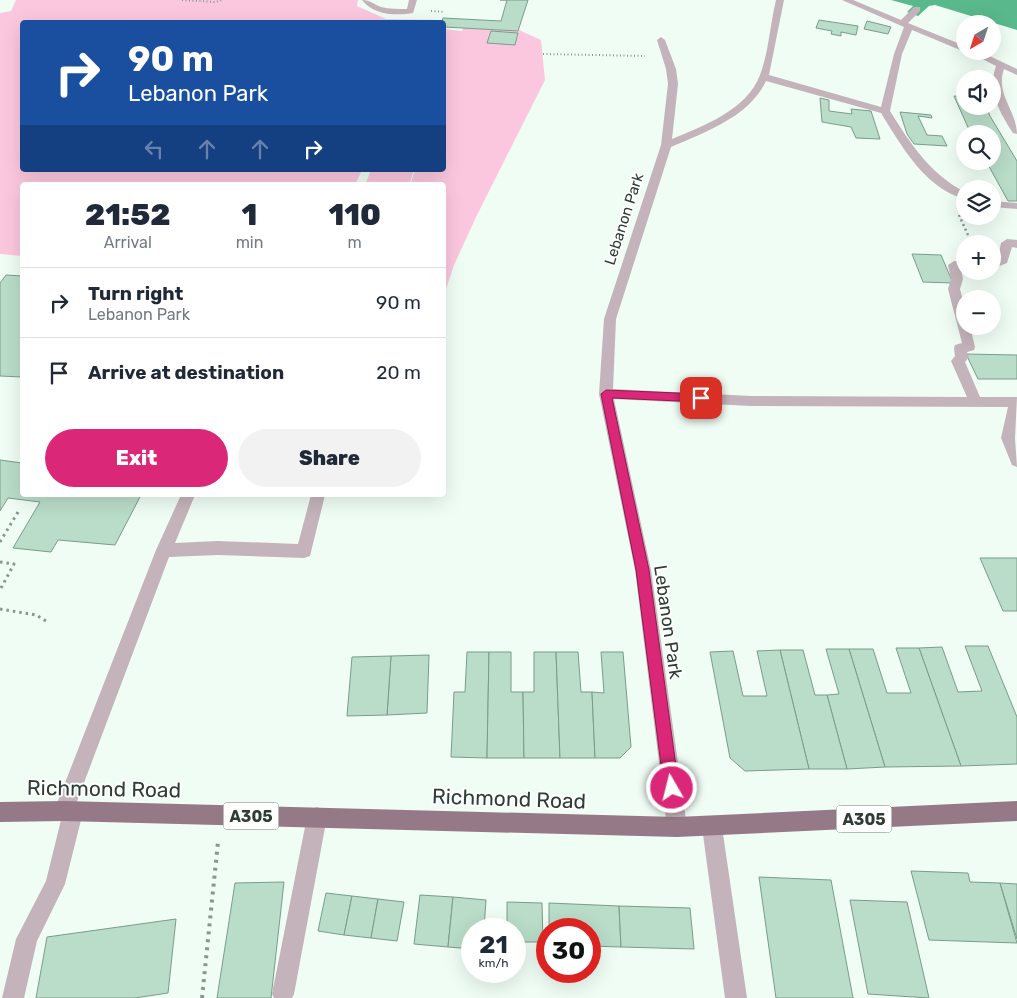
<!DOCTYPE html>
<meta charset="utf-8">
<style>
body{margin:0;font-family:Rubik,sans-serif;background:#f2f2f3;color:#1f2937;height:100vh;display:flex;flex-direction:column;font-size:19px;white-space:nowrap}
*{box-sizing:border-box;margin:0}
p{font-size:16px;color:#747a83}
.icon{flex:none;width:28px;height:28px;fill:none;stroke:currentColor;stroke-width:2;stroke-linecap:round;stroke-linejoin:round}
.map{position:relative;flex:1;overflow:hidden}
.panel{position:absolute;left:20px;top:182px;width:426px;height:315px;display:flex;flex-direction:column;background:#fff;border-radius:5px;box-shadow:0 5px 20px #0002}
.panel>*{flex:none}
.banner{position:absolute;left:20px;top:20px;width:426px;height:152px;border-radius:5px;box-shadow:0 5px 20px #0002;background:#1a4fa0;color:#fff;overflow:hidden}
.needle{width:32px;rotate:219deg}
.buttons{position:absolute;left:956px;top:15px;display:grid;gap:10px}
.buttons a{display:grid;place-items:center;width:45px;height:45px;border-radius:50%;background:#fff;box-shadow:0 5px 20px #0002;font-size:25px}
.speed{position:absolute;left:461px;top:918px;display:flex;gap:10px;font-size:25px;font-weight:700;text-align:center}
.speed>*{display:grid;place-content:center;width:65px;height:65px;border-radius:50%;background:#fff;box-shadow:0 5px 20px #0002;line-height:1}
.speed small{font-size:12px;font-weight:400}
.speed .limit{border:8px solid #d22;background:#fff;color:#111}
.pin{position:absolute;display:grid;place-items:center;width:42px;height:42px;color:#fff;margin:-21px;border-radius:10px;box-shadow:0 2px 8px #0006}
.me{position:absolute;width:55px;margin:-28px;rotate:352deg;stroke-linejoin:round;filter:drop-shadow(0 0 4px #0008)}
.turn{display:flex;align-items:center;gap:18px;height:105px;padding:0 25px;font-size:22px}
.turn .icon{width:65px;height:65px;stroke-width:2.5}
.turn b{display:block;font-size:35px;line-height:42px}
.lanes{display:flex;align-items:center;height:48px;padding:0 25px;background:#0003;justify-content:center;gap:25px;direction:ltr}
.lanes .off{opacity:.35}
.eta{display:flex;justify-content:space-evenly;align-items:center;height:85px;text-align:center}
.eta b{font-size:30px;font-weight:800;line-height:35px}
.primary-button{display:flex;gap:10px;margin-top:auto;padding:10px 25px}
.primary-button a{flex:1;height:58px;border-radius:30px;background:#db2777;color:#fff;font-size:20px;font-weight:800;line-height:58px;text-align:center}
.primary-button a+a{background:#f2f2f3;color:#1f2937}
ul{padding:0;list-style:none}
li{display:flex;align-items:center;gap:15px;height:70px;padding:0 25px;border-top:1px solid #e0e1e3}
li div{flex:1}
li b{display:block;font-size:19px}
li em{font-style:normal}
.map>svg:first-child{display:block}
.green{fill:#fbc7de}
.water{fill:#59b88c}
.building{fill:#b9ddc9;stroke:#7a9c8a}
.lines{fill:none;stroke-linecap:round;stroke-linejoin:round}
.path-far3{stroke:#88978f;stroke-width:2;stroke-dasharray:1 2.5;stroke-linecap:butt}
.path-far2{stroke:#88978f;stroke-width:2.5;stroke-dasharray:2 3;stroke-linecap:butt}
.path-far1{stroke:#88978f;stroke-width:3;stroke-dasharray:2.5 4;stroke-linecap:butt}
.path{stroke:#88978f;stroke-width:4;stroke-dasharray:3 5;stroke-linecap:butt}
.minor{fill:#c4b3ba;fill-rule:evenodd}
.major{fill:#967986;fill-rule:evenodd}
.route{fill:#db2777;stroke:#8e194d}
.labels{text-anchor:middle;stroke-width:4;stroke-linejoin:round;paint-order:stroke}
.far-street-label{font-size:15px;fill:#2e3d35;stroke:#fff}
.shield{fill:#fff;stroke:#6d7772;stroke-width:1}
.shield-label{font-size:16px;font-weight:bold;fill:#2e3d35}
.street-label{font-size:18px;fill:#2e3d35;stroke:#fff}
.near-street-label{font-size:21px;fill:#2e3d35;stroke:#fff}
</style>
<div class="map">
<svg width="1017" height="998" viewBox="0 0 1017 998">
<rect width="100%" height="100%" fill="#effdf5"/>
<!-- green -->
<g class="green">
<path d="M16 0H358L357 6 386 19 438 20V22H22V170H362L355 185H22V256L0 254V13L11 11Z"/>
<path d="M463 28 519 30 541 40 545 80 477 215 454 265 444 295V185H410L415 170H444V29L462 31Z"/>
<path d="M371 170H414L409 185H365Z"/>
</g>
<!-- water -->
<path class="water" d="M891 0H1017V30L935 5 929 6 918 16 907 12 913 6Z"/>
<!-- building -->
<g class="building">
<path d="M500 0H528L518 31 444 27V22H442L443 18 501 21 507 0Z"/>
<path d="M819 20 858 26 856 35 841 32V36L831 34 832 31 816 28Z"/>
<path d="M867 21 891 27 888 34 864 29Z"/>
<path d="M491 31 518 33 515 45 487 43Z"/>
<path d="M954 96 965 97V106H986L990 116 1017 161V201H1008L986 161H992V134H971Z"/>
<path d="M820 98 829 100V111L852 114 851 109 871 111 880 139 856 138 851 127 822 122Z"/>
<path d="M900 112 931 115 932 118 918 116 927 135 942 136 947 146 914 144 907 134Z"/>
<path d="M912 254 941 255 953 283 923 282Z"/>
<path d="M6 275 22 276V377L0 376V283Z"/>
<path d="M966 354 1017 355V379H978Z"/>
<path d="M0 460 22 463V495H141L115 545 58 540 51 552 13 548 40 502 8 498 0 511Z"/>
<path d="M980 558H1017V611H1003Z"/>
<path d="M965 646H988L1017 717V764L961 766 919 648 942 647 958 692 982 691Z"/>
<path d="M896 648H919L961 766 885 767 849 649H873L887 693H911Z"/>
<path d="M826 649H849L885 767 847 769 827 695 839 694Z"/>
<path d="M780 650H803L815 695H827L847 769H809Z"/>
<path d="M780 650 809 769 745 771 730 758 710 652 733 651 743 696H767L757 651Z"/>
<path d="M467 652H489L487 758 451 757 454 692H465Z"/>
<path d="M489 652H511V692H523L524 758H487Z"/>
<path d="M534 652H556L560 758H524L523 692H534Z"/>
<path d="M556 652H578L581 692H592L595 758H560Z"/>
<path d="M601 652H623L631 747 620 758H595L592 692 604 693Z"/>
<path d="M429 655 427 713 387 715 391 656Z"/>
<path d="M391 656 387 715 347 716 352 657Z"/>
<path d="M911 871 968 873 970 882 1000 883 1017 943 929 940Z"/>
<path d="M759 877 831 880 853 998H776Z"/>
<path d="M284 882 271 998H217L235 883Z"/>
<path d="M1000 883 1017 884V939Z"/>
<path d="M326 893 352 896 344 935 318 931Z"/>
<path d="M420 895 453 897 448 947 414 944Z"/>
<path d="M352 896 378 899 371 938 344 935Z"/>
<path d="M453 897 486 900 484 929H472V949L448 947Z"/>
<path d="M378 899 404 902 397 941 371 938Z"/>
<path d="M850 900 907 902 929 998 868 994Z"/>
<path d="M507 902 542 903 543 942H515V929H507Z"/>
<path d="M549 903 619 906 621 947 590 946V929H549Z"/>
<path d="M619 906 690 908 694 949 621 947Z"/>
<path d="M176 919 168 993 135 998H36L47 937Z"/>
</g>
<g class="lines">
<!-- path-far3 -->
<g class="path-far3">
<path d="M182 0 215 2 222 0"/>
<path d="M431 11 445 12"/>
<path d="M543 54 645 56"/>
</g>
<!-- path-far2 -->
<path class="path-far2" d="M959 215 968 235"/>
<!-- path-far1 -->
<g class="path-far1">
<path d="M0 542 18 512"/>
<path d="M0 562 14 564 0 590"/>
<path d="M0 609 36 615 46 621"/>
</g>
<!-- path -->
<path class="path" d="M202 998 218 842"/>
<!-- minor -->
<g class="minor">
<path d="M362 0C371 0 373 4 381 7 389 9 398 9 407 9L409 0H417L413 13C396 16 373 15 362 0Z"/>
<path d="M776 0H784L769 75 881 107 894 54 904 27 842 0H853L901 20 914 7H920V11L908 23 965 46V52L912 30 902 54 890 111C910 143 930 174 965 192V199C925 189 901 145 881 113L766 81C749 117 705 132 671 147L616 319 613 389 751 396 967 397 951 361 955 356 954 348 955 345 962 343 948 289 951 279 948 265 954 261H965V269H961L963 279 960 289 965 308V326H970L975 347 974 350 967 352 969 357 965 362 980 397H1017L1015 438 1017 467 1012 465 1001 438 1008 407 751 406 614 399 651 570 687 827 684 834 677 837 670 834 667 827 635 570 599 394 604 319 661 145 668 84 666 69 657 40 661 37 665 40 676 69 678 84 672 139C703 126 747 110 760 75 769 51 770 25 776 0Z"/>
<path d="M967 51H979L1017 69V75L1004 69C995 94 1017 111 1017 134L1013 133C1000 113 987 91 996 66Z"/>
<path d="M992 201 1017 203V209L992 207Z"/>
<path d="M1007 239 1017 240V248L1012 247 1007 263 992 269V260L998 258 1001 243Z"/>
<path d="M181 495H195L175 543 218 541 298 544 311 495H325L310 556 304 558 218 555 169 557 76 804 80 805 83 812 65 884 37 941 24 998H2L16 939 46 881 61 820 57 818 54 811 156 550Z"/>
<path d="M317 807 324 810 327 817 294 994 292 998H274L272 994 307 817 310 810Z"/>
<path d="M712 817 719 820 722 827 747 998H725L702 827 705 820Z"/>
</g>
<!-- major -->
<path class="major" d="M64 801 677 817 1017 801V821L677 837 64 821 0 822V802Z"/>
</g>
<!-- route -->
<path class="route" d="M606 390 701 394 706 398 701 402 612 398 649 570 679 788 677 793 672 795 666 793 664 788 636 570 601 394Z"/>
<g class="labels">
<!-- far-street labels -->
<g class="far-street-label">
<text transform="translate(624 219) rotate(-72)" y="5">Lebanon Park</text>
</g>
<!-- shield labels -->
<g class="shield">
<rect x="223.5" y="802.5" width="55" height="27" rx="4"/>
<rect x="836.5" y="805.5" width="55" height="27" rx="4"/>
</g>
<g class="shield-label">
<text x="251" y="822">A305</text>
<text x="864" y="825">A305</text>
</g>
<!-- street labels -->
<g class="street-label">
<text transform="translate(668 622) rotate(82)" y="6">Lebanon Park</text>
</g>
<!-- near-street labels -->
<g class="near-street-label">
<text transform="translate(104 789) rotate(1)" y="7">Richmond Road</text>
<text transform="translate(509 799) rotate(2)" y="7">Richmond Road</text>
</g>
</g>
</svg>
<div class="buttons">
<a><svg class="needle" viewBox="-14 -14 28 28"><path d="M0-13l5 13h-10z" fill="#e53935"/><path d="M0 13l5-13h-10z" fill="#747a83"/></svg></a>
<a><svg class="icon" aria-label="sound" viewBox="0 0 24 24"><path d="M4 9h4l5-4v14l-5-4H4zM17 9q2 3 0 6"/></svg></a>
<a><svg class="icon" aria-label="search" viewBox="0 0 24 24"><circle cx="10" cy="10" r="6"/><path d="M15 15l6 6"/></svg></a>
<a><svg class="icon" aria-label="layers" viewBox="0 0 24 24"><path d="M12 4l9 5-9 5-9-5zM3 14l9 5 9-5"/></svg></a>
<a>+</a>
<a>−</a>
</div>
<div class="speed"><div>21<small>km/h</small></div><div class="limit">30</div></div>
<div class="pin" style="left:701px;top:398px;background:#d93025"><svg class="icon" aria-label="arrive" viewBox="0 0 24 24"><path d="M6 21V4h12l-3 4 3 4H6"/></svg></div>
<svg class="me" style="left:672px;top:788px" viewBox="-20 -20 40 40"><circle r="17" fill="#db2777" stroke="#fff" stroke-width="3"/><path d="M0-11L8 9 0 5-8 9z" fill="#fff"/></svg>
<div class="banner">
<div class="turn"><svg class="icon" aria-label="right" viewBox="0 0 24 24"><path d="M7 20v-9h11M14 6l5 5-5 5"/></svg><div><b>90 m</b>Lebanon Park</div></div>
<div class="lanes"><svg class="icon off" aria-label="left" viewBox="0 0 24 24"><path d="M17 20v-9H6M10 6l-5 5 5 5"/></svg><svg class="icon off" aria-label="ahead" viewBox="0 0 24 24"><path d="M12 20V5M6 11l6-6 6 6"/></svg><svg class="icon off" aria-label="ahead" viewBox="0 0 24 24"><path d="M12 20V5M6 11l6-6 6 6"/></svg><svg class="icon" aria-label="right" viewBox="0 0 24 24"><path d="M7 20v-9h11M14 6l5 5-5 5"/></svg></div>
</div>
<section class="panel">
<div class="eta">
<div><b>21:52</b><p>Arrival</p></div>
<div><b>1</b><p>min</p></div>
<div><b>110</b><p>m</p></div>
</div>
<ul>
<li><svg class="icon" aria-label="right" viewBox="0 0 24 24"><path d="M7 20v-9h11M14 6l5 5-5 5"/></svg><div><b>Turn right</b><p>Lebanon Park</p></div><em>90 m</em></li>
<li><svg class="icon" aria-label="arrive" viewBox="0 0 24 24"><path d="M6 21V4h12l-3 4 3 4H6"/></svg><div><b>Arrive at destination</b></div><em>20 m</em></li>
</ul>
<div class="primary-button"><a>Exit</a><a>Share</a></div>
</section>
</div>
